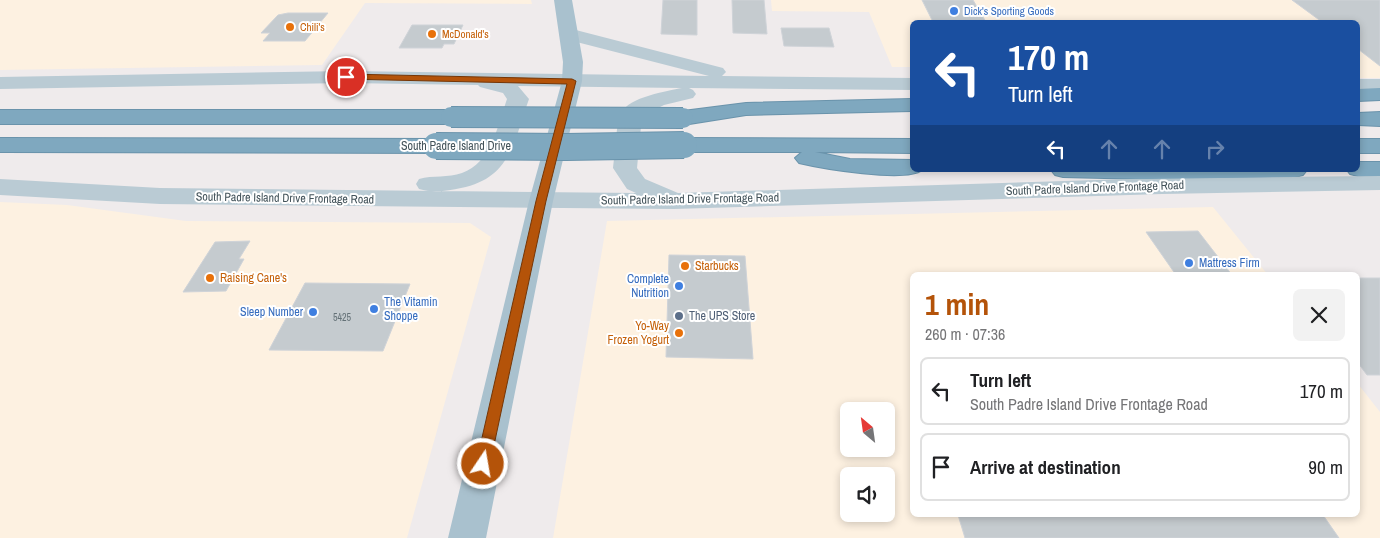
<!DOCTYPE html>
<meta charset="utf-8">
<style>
body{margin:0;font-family:"Archivo Narrow",sans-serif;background:#f2f2f2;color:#202124;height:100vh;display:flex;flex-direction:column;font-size:19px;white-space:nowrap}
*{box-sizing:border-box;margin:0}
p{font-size:16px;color:#757577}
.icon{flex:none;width:28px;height:28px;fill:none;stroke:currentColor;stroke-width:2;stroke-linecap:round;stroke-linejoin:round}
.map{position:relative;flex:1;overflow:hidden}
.side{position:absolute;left:910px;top:272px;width:450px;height:245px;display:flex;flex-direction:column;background:#fff;border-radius:8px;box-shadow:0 2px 8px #0003}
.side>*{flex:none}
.top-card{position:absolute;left:910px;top:20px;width:450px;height:152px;border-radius:8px;box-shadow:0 2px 8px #0003;background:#1a4fa0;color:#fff;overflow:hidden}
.needle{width:32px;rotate:331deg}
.controls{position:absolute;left:840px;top:402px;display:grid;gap:10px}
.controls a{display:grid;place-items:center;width:55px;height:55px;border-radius:8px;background:#fff;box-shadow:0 2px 8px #0003;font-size:25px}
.pin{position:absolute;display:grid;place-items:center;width:42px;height:42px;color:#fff;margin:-21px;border:2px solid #fff;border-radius:50%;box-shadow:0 1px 5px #0007}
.me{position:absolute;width:55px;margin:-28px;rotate:12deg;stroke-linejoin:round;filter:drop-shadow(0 0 4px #0008)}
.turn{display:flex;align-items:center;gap:18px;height:105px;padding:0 15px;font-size:22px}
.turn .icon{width:65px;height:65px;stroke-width:2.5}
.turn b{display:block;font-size:35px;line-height:42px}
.lanes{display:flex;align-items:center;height:48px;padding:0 15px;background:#0003;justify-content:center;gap:25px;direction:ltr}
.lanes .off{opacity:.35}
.round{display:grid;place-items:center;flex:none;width:52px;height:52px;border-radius:8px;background:#f2f2f2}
.head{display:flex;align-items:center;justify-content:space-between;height:85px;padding:0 15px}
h1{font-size:30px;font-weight:700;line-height:38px;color:#b45309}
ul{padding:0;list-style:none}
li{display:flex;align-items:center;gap:15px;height:68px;margin:0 10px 8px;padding:0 5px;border:2px solid #e0e0e0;border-radius:8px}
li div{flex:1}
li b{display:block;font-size:19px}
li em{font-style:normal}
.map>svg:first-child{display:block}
.commercial{fill:#fdf1e1;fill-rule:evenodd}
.building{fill:#c5cbcf;stroke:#cfd3d8}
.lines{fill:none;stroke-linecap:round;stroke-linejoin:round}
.motorway-casing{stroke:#6a93ab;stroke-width:2}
.secondary{fill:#bacbd4;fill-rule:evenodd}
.primary{fill:#a9c1ce;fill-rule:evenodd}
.motorway{fill:#7fa8bf;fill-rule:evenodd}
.motorway-bridge-far1-casing{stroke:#6a93ab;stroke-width:22;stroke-linecap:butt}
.motorway-bridge-casing{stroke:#6a93ab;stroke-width:28;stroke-linecap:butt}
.motorway-bridge-far1{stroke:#7fa8bf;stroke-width:20}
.motorway-bridge{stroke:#7fa8bf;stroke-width:26}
.route{fill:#b45309;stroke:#753606}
.shop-dot{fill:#3f7fe0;stroke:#fff;stroke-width:2}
.food-dot{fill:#e8710a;stroke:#fff;stroke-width:2}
.service-dot{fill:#5c6f8a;stroke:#fff;stroke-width:2}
.labels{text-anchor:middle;stroke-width:4;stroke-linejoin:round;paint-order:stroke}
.number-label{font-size:10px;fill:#647177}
.far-shop-label{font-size:11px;fill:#366cbe;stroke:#fff;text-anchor:start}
.far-food-label{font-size:11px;fill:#c56008;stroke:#fff;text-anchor:start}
.street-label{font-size:12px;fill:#43535a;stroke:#fff}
.shop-label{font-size:12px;fill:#366cbe;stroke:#fff;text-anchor:start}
.food-label{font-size:12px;fill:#c56008;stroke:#fff;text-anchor:start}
.service-label{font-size:12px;fill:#4e5e75;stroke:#fff;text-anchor:start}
</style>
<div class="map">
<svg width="1380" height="538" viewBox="0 0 1380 538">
<rect width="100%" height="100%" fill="#efebec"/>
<!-- commercial -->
<g class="commercial">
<path d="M0 0H531L532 4 365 3 322 65 0 70Z"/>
<path d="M771 0H1380V78H1358V22H912V67H892L869 12 772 11Z"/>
<path d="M0 202 67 205 186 221 470 223 491 237 407 538H0Z"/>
<path d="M1213 207 1268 275H912V515H1358V384L1380 412V538H553L607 221ZM849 411H886V449H849ZM849 476H886V514H849Z"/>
</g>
<!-- building -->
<g class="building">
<path d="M663 0H697V35L661 34Z"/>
<path d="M732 0H764L767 34 733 33Z"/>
<path d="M922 0H973L986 22H933Z"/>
<path d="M1292 0H1380V66L1358 49V22H1322Z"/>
<path d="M288 13H328L305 41H263L270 33H261L278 15Z"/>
<path d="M412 25H463L454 44H444L442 48H399Z"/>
<path d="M781 28H829L834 47 784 46Z"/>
<path d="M1198 231 1232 275H1176L1146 232Z"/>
<path d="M250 241 239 259H244L226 291 183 292 215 242Z"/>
<path d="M669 255 745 256 753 359 666 357Z"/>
<path d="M1358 278H1380V375H1367L1358 363Z"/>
<path d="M305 283 410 284 383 351 269 350Z"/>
<path d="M958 515H1323L1339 538H965Z"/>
</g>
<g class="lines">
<!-- motorway casing -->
<g class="motorway-casing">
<g id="motorway">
<path d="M1380 88V100L1358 101V89Z"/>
<path d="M912 99V111L746 115 683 125 675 123 672 118 675 113 683 111 746 103Z"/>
<path d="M0 110H451L459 112 462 117 459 122 451 124H0Z"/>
<path d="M1380 112V126L1358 125V113Z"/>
<path d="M0 138 436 139 444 141 447 146 444 151 436 153 0 152Z"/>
<path d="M684 138 912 139V153L815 152 850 159 912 160V170H922C906 183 820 168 799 163L795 158 802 152H684L676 150 673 145 676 140Z"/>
<rect x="1358" y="139" width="22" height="14"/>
<path d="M1358 162H1380V176H1358L1350 174 1347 170H1358Z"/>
<path d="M1051 170H1307L1303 175 1295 177 1146 179 1063 177 1055 175Z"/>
</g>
</g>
<!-- secondary -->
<g class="secondary">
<path d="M568 28 723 68 726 72 722 76 912 78V90L689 88 693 90 696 94 693 98 664 105 642 116 637 168 645 179 678 193 1162 178 1380 176V190L1162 194 674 209 160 204 0 195V179L160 188 636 193 627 189 613 168C615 155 616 123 621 113 629 97 667 91 682 88L518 86 529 99C514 141 511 178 461 188 448 191 433 193 419 189L416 184 419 179C433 175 448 178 462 173 491 163 498 125 507 99L503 93 480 87 478 85 346 83 0 89V77L346 71 709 76 561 38 559 34 561 30Z"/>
<rect x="1358" y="79" width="22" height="12"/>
</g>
<!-- primary -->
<path class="primary" d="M554 0H572L583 62 582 81 553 201 486 538H448L529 201 562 81 563 62Z"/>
<!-- motorway -->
<use href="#motorway" class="motorway"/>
<!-- motorway-bridge-far1 casing -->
<g class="motorway-bridge-far1-casing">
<path id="motorway-bridge-far1" d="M451 117 683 118"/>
</g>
<!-- motorway-bridge casing -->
<g class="motorway-bridge-casing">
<path id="motorway-bridge" d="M436 146 566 147 684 145"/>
</g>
<!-- motorway-bridge-far1 -->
<use href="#motorway-bridge-far1" class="motorway-bridge-far1"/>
<!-- motorway-bridge -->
<use href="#motorway-bridge" class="motorway-bridge"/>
</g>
<!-- route -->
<path class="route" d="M346 74 572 79 576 81 546 201 490 464 488 468 483 470 478 468 476 464 536 201 567 84 343 79V75Z"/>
<!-- markers -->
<g class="shop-dot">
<circle cx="954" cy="11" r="5"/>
<circle cx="1189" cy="263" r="5"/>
<circle cx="679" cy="286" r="5"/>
<circle cx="374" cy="309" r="5"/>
<circle cx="313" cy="312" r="5"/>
</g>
<g class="food-dot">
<circle cx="290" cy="27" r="5"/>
<circle cx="432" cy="34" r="5"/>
<circle cx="685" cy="266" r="5"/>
<circle cx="210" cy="278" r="5"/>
<circle cx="679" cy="333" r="5"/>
</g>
<circle class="service-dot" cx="679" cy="316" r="5"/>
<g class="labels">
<!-- number labels -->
<g class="number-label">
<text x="342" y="321">5425</text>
</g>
<!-- far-shop labels -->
<g class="far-shop-label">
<text x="964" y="15">Dick's Sporting Goods</text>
</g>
<!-- far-food labels -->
<g class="far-food-label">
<text x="300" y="31">Chili's</text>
<text x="442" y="38">McDonald's</text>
</g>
<!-- street labels -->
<g class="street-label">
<text x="456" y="150">South Padre Island Drive</text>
<text transform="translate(1095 188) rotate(-2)" y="4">South Padre Island Drive Frontage Road</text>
<text transform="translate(285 198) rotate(1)" y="4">South Padre Island Drive Frontage Road</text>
<text transform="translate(690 199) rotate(-1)" y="4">South Padre Island Drive Frontage Road</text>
</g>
<!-- shop labels -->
<g class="shop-label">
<text x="1199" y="267">Mattress Firm</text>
<text x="669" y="283" text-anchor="end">Complete<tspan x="669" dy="14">Nutrition</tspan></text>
<text x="384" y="306">The Vitamin<tspan x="384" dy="14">Shoppe</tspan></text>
<text x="303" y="316" text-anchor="end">Sleep Number</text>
</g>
<!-- food labels -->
<g class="food-label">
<text x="695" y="270">Starbucks</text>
<text x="220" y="282">Raising Cane's</text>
<text x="669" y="330" text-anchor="end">Yo-Way<tspan x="669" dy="14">Frozen Yogurt</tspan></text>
</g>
<!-- service labels -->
<g class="service-label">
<text x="689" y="320">The UPS Store</text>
</g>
</g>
</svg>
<div class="controls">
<a><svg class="needle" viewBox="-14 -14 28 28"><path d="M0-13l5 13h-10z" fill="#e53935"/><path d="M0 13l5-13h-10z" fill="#757577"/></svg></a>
<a><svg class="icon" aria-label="sound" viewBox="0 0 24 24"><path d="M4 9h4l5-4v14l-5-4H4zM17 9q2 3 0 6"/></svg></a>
</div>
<div class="pin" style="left:346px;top:77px;background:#d93025"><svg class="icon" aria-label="arrive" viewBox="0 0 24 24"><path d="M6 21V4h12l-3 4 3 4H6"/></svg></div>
<svg class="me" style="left:483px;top:464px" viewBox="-20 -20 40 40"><circle r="17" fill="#b45309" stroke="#fff" stroke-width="3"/><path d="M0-11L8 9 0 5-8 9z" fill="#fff"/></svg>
<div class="top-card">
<div class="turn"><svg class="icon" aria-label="left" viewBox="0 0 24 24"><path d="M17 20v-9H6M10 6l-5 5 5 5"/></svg><div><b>170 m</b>Turn left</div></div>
<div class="lanes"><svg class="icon" aria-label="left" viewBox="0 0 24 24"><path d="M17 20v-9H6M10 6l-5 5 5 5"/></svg><svg class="icon off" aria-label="ahead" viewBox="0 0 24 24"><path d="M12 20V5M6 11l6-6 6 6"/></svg><svg class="icon off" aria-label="ahead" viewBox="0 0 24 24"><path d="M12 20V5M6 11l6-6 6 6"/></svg><svg class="icon off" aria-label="right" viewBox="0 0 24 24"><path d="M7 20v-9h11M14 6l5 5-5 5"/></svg></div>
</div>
<section class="side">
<div class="head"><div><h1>1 min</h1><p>260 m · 07:36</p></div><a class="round"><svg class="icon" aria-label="close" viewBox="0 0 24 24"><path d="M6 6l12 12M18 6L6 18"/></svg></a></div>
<ul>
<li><svg class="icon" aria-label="left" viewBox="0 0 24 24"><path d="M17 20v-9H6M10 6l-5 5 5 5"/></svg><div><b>Turn left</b><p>South Padre Island Drive Frontage Road</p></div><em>170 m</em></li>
<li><svg class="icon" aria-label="arrive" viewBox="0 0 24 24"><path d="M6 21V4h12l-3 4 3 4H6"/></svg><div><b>Arrive at destination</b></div><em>90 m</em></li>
</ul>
</section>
</div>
